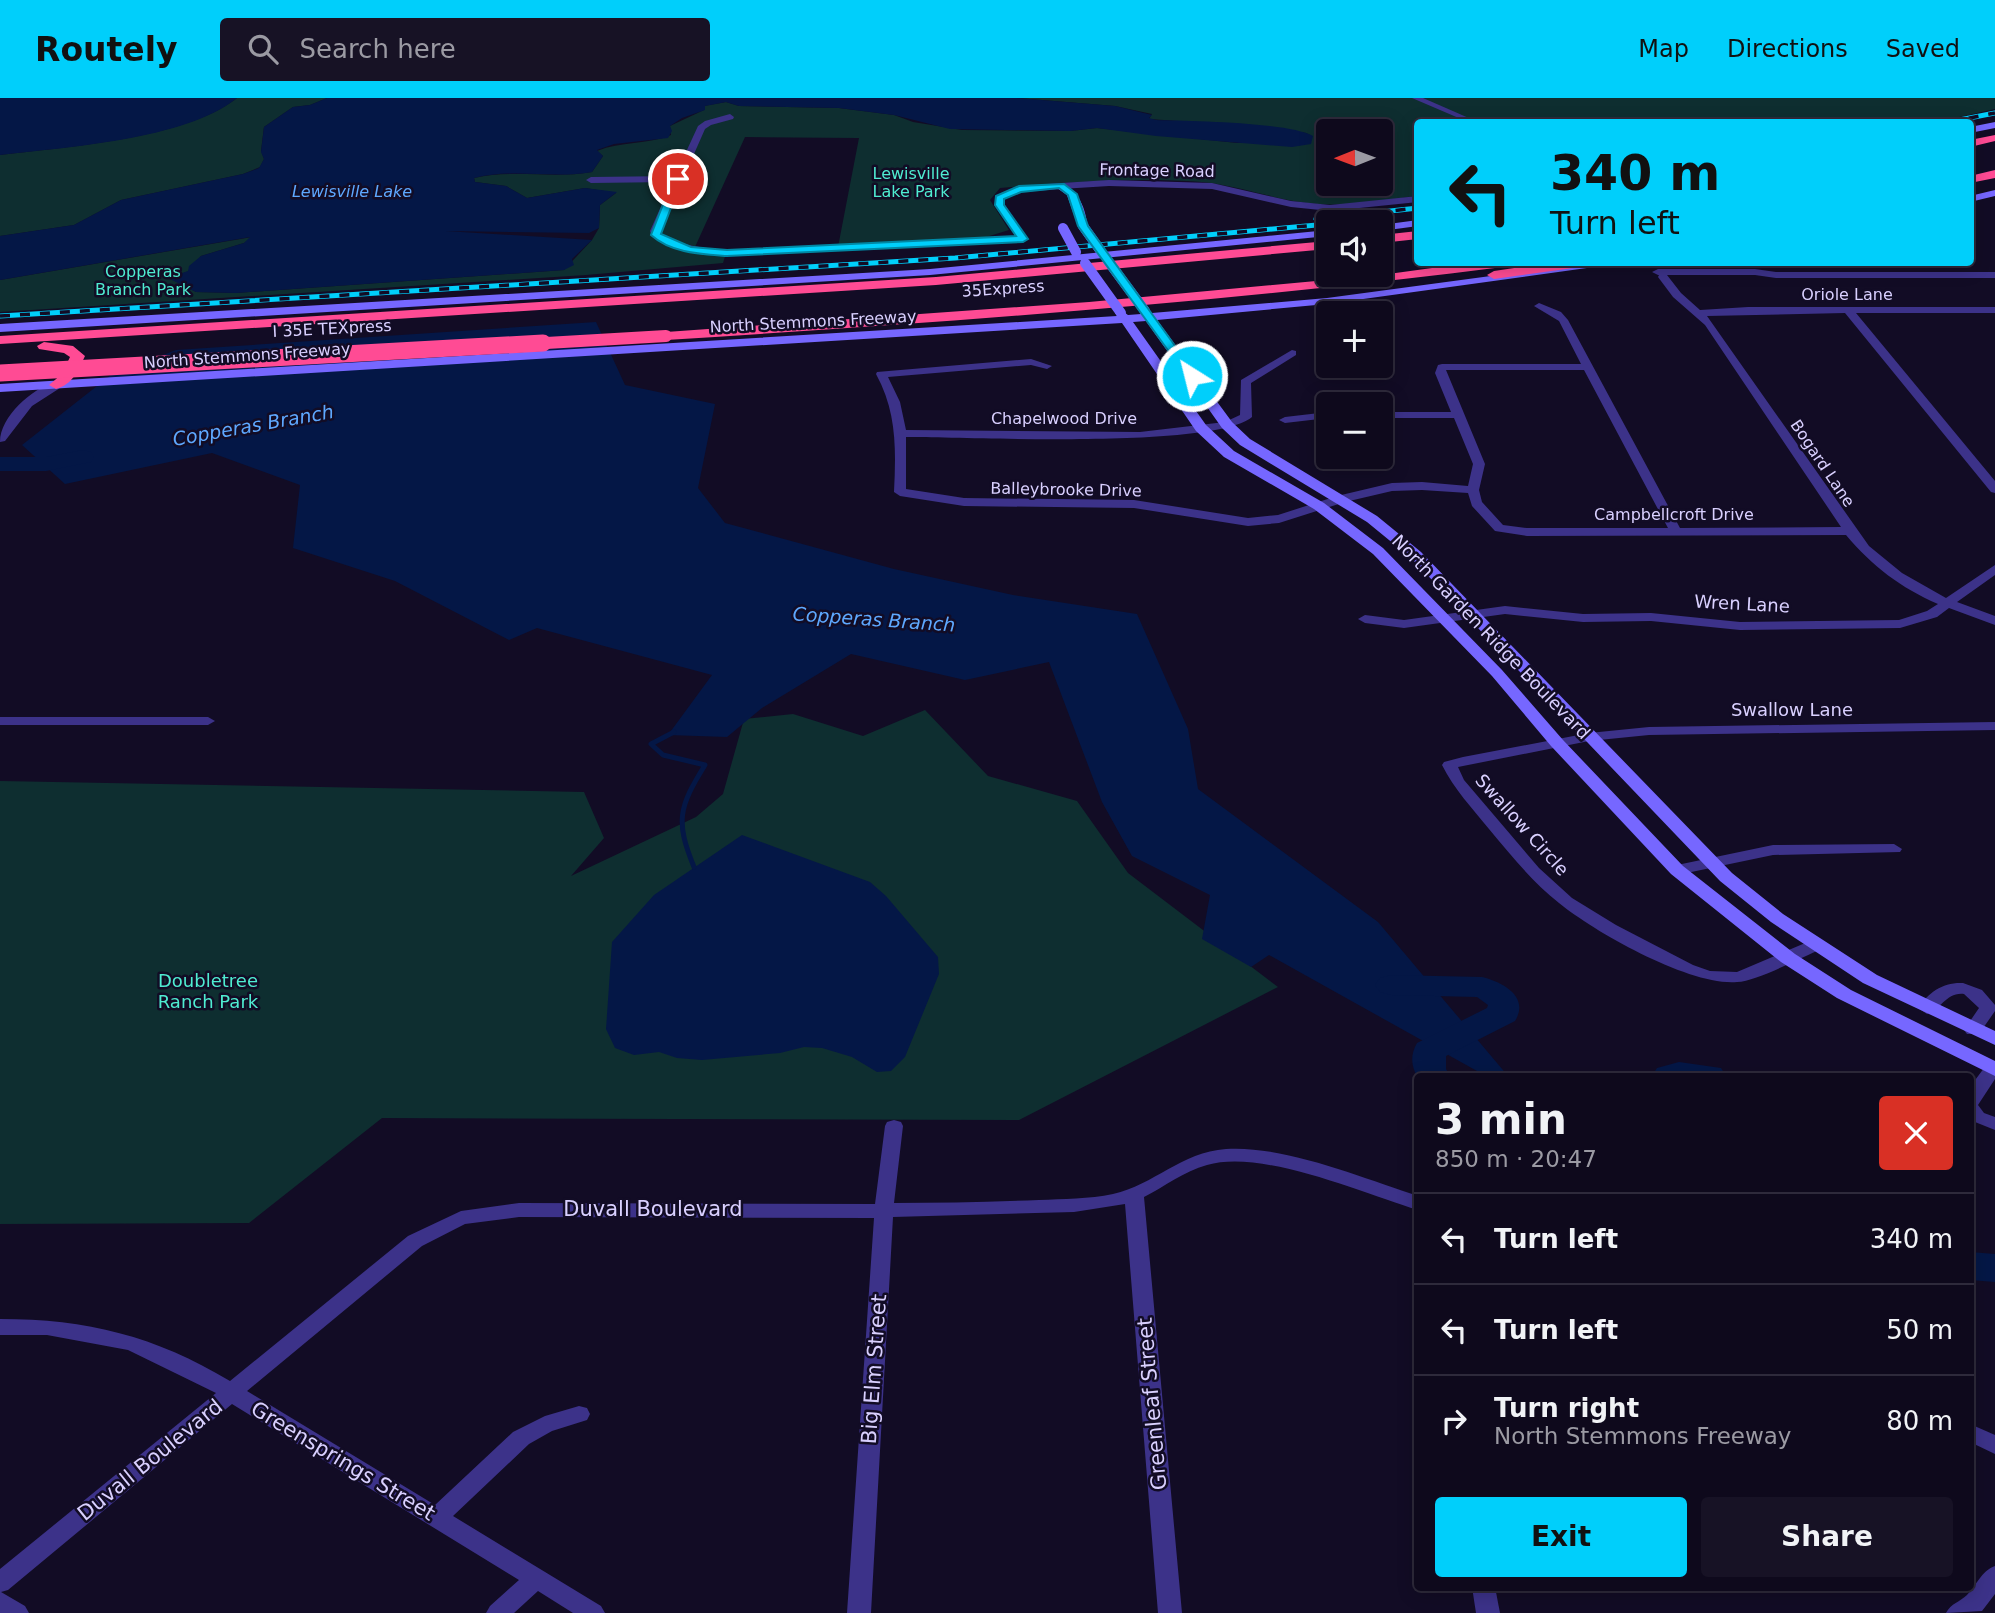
<!DOCTYPE html>
<meta charset="utf-8">
<style>
body{margin:0;font-family:"DejaVu Sans",sans-serif;background:#171225;color:#f1f3f6;height:100vh;display:flex;flex-direction:column;font-size:26px;white-space:nowrap}
*{box-sizing:border-box;margin:0}
p{font-size:23px;color:#9b9aa3}
.icon{flex:none;width:38px;height:38px;fill:none;stroke:currentColor;stroke-width:2;stroke-linecap:round;stroke-linejoin:round}
.map{position:relative;flex:1;overflow:hidden}
.details{position:absolute;left:1414px;top:975px;width:560px;height:518px;display:flex;flex-direction:column;background:#0e091c;border-radius:7px;box-shadow:0 4px 18px #0003,0 0 0 2px #2e2a3b}
.details>*{flex:none}
.top-card{position:absolute;left:1414px;top:21px;width:560px;height:147px;border-radius:7px;box-shadow:0 4px 18px #0003,0 0 0 2px #2e2a3b;background:#00cffb;color:#111;overflow:hidden}
.needle{width:46px;rotate:269deg}
.controls{position:absolute;left:1316px;top:21px;display:grid;gap:14px}
.controls a{display:grid;place-items:center;width:77px;height:77px;border-radius:7px;background:#0e091c;box-shadow:0 4px 18px #0003,0 0 0 2px #2e2a3b;font-size:35px}
.pin{position:absolute;display:grid;place-items:center;width:60px;height:60px;color:#fff;margin:-30px;border:4px solid #fff;border-radius:50%;box-shadow:0 2px 7px #0007}
.me{position:absolute;width:77px;margin:-38px;rotate:324deg;stroke-linejoin:round;filter:drop-shadow(0 0 5px #0008)}
.turn{display:flex;align-items:center;gap:24px;height:147px;padding:0 21px;font-size:32px}
.turn .icon{width:91px;height:91px;stroke-width:2.5}
.turn b{display:block;font-size:49px;line-height:60px}
.round{display:grid;place-items:center;flex:none;width:74px;height:74px;border-radius:7px;background:#171225}
.overview{display:flex;align-items:center;justify-content:space-between;height:119px;padding:0 21px}
h1{font-size:42px;font-weight:700;line-height:52px}
.action{display:flex;gap:14px;margin-top:auto;padding:14px 21px}
.action a{flex:1;height:80px;border-radius:7px;background:#00cffb;color:#111;font-size:28px;font-weight:700;line-height:80px;text-align:center}
.action a+a{background:#171225;color:#f1f3f6}
ul{padding:0;list-style:none}
li{display:flex;align-items:center;gap:21px;height:91px;padding:0 21px;border-top:2px solid #2e2a3b}
li div{flex:1}
li b{display:block;font-size:26px}
li em{font-style:normal}
header{display:flex;align-items:center;gap:42px;box-sizing:border-box;height:98px;padding:0 35px;background:#00cffb;color:#111}
header strong{font-size:33px}
nav{display:flex;gap:38px;margin-inline-start:auto;font-size:24px}
.search{width:490px;height:63px;background:#171225;display:flex;align-items:center;gap:18px;box-sizing:border-box;padding:0 24px;border-radius:7px;color:#9b9aa3;font-size:26px}
.map>svg:first-child{display:block}
.green{fill:#0e2e30;fill-rule:evenodd}
.water{fill:#041746}
.lines{fill:none;stroke-linecap:round;stroke-linejoin:round}
.stream{stroke:#041746;stroke-width:5}
.river{fill:#041746;fill-rule:evenodd}
.minor{fill:#3c3289;fill-rule:evenodd}
.tertiary{fill:#3c3289;fill-rule:evenodd}
.secondary{fill:#7667ff;fill-rule:evenodd}
.motorway{fill:#ff4b94;fill-rule:evenodd}
.rail-casing{stroke:#00cffb;stroke-width:5}
.rail{stroke:#120c25;stroke-width:3.5;stroke-dasharray:10;stroke-linecap:butt}
.secondary-bridge{stroke:#7667ff;stroke-width:10}
.motorway-bridge-far1{stroke:#ff4b94;stroke-width:12}
.motorway-bridge{stroke:#ff4b94;stroke-width:17}
.route{fill:#00cffb;stroke:#0087a3;stroke-width:2}
.labels{text-anchor:middle;stroke-width:5;stroke-linejoin:round;paint-order:stroke}
.far-street-label{font-size:16px;fill:#d9d0ff;stroke:#120c25}
.far-park-label{font-size:16px;fill:#4fecd1;stroke:#120c25}
.far-water-label{font-size:16px;font-style:italic;fill:#5ea8ff;stroke:#120c25}
.street-label{font-size:18px;fill:#d9d0ff;stroke:#120c25}
.park-label{font-size:18px;fill:#4fecd1;stroke:#120c25}
.water-label{font-size:19px;font-style:italic;fill:#5ea8ff;stroke:#120c25}
.near-street-label{font-size:21px;fill:#d9d0ff;stroke:#120c25}
</style>
<header>
<strong>Routely</strong>
<div class="search"><svg class="icon" aria-label="search" viewBox="0 0 24 24"><circle cx="10" cy="10" r="6"/><path d="M15 15l6 6"/></svg>Search here</div>
<nav><a>Map</a><a>Directions</a><a>Saved</a></nav>
</header>
<div class="map">
<svg width="1995" height="1515" viewBox="0 0 1995 1515">
<rect width="100%" height="100%" fill="#120c25"/>
<!-- green -->
<g class="green">
<path d="M237 0H327L310 7 293 9 264 29 261 53 264 61 260 69 243 76 121 102 74 127 0 138V57C65 49 185 41 237 0Z"/>
<path d="M1017 0H1995V11L1937 24H1418L1417 98C1385 102 1350 108 1317 106 1278 103 1241 88 1202 84 1134 79 1067 84 1000 90L990 102 1009 132 983 140 838 149 859 40 745 39 695 149 727 152 723 165 586 177 0 214V182L252 139 244 145 201 158 189 173 170 180 196 194 236 195 564 172 592 142 599 130 600 107 616 95 585 90 527 100 506 88 475 84 474 80C513 71 553 81 592 74L603 58 597 53C621 43 647 47 671 37L670 28 704 12V8L726 4 739 8 839 10 894 17 913 24 962 32 1070 33 1097 30 1237 45 1313 39 1306 35 1266 29 1149 21 1152 16 1115 8ZM1328 33H1381V86H1328Z"/>
<path d="M925 612 988 678 1077 703 1128 775 1278 889 1019 1022 382 1020 249 1125 0 1126V683L584 694 604 740 571 778 696 719 723 696 744 621 793 616 863 638Z"/>
</g>
<!-- water -->
<g class="water">
<path d="M0 0H237C185 42 66 49 0 57Z"/>
<path d="M327 0H1017L1115 8 1152 17 1149 20 1156 22C1189 23 1287 24 1313 38L1311 46 1292 49 1156 38 1097 30 1070 33 950 31 894 17 839 10 739 8 726 4 705 8V12L682 20 670 28 672 33 668 40 614 46 597 52 603 58 592 74C553 81 513 70 474 80L475 84 506 88 527 100 585 90 617 94 600 107 599 130 589 135 445 133 592 142 572 161 574 167 564 172 236 195 196 194 168 180 188 173 189 168 201 158 244 145 250 139 0 182V138L74 127 121 102 243 76 259 70 264 61 261 54 264 29 293 9 310 7Z"/>
<path d="M596 224 625 287 715 306 698 390 725 425 894 471 1013 497 1137 516 1188 631 1198 691 1378 824 1508 978H1486L1269 857 1251 869 1202 841 1210 797 1132 758 1102 704 1049 564 965 582 851 556 762 610 727 639 668 637 712 577 537 530 509 542 395 483 293 450 300 387 212 355 65 386 22 347 111 277 176 252Z"/>
<path d="M742 737 870 784 886 798 938 859 939 876 905 959 891 973 877 974 852 959 822 950 804 949 780 955 702 962 677 960 659 954 634 957 615 950 606 931 612 844 654 797Z"/>
</g>
<g class="lines">
<!-- stream -->
<path class="stream" d="M674 634 651 646 663 657 705 667C679 709 675 723 694 769"/>
<!-- river -->
<g class="river">
<path d="M83 352 91 354 94 359 91 364 46 373H0V359H46Z"/>
<path d="M1391 877 1482 879C1503 884 1530 899 1515 923L1446 958V971L1450 978 1418 980C1411 969 1410 957 1417 945L1487 910 1488 907 1477 899 1391 897 1380 894 1375 887 1380 880Z"/>
<path d="M1679 964 1721 970 1726 978H1652L1657 970Z"/>
<path d="M1970 1154 1995 1156V1184L1970 1182Z"/>
</g>
<!-- minor -->
<g class="minor">
<path d="M1412 0H1423L1478 24H1468Z"/>
<path d="M730 16 734 19 733 21 711 27 705 31 660 133V136C681 148 703 150 727 152L1016 138 995 107 997 98 1019 88 1061 85 1066 88 1061 91 1021 94 1005 101V107L1028 141 1023 144 727 158 677 151 652 139 650 133 672 84 591 85 586 82 591 79 675 78 698 28 705 23Z"/>
<path d="M1659 177H1667L1681 195 1700 212 1748 209H1995V215H1856L1995 383V395L1991 394 1845 215 1707 218 1869 448 1902 475 1946 500 1995 467V477L1957 504 1995 518V527L1949 510 1937 519 1900 530 1740 532 1651 523 1583 524 1505 516 1404 530 1365 525 1358 521 1365 517 1404 522 1505 508 1583 516 1651 515 1740 524 1899 522 1927 513 1938 506C1901 490 1872 468 1846 437L1527 438 1495 433 1472 408 1468 395 1422 392 1392 393 1345 404 1279 425 1248 428 1134 410 964 408 900 398 894 394C896 352 897 314 876 276L877 274 1031 261 1052 268 1047 271 1031 267 888 279 900 304 906 332 1140 334 1225 324 1240 317 1241 282 1292 252 1296 253V257L1251 285 1252 319C1214 351 967 339 906 339V391L964 400 1134 402 1248 420 1278 417 1337 398 1392 385 1422 384 1468 388 1473 366 1454 320H1381V314H1451L1435 275 1438 267 1442 266H1581L1559 223 1534 208 1539 205 1561 214 1568 222 1680 430 1841 429 1705 227 1673 199 1658 179ZM1446 272H1584L1668 430H1527L1503 427 1482 404 1479 392 1485 366Z"/>
<path d="M1328 314V320L1285 325 1279 322 1285 319Z"/>
<path d="M0 619H208L215 623 208 627H0Z"/>
<path d="M1995 624V632L1649 637 1589 643 1458 669 1464 682 1539 770 1572 800 1616 827 1693 867 1710 873 1737 874 1810 843 1816 842 1824 847 1822 851C1801 859 1758 883 1737 884 1690 888 1596 835 1559 805 1532 784 1511 757 1489 731 1472 710 1454 691 1442 667L1444 664 1463 659 1589 635 1649 629Z"/>
<path d="M1894 746 1902 751 1900 754 1773 757 1677 777 1669 772 1677 767 1773 747Z"/>
<path d="M1963 885 1982 892 1995 907V913L1979 936H1967L1964 932 1979 910 1964 896C1946 894 1942 911 1927 916L1918 910C1929 894 1943 884 1963 885Z"/>
<path d="M1995 965V981L1978 1007 1984 1015 1995 1019V1032L1970 1022V989L1987 966Z"/>
<path d="M894 1022 901 1024 903 1028 894 1105C942 1105 990 1104 1039 1102 1063 1101 1089 1101 1113 1096 1154 1087 1181 1054 1226 1051 1283 1047 1363 1080 1418 1098V1112C1362 1095 1263 1051 1207 1067 1184 1073 1164 1089 1144 1099L1182 1515H1158L1125 1106 1074 1114 893 1119 871 1515H847L874 1120 519 1119 465 1126 422 1148 247 1293 435 1407 513 1334 545 1318 579 1308 587 1310 590 1316 587 1322 552 1333 529 1346 453 1418 601 1508 605 1515H573L538 1493 514 1515H486L490 1508 519 1482 232 1306 8 1492 1 1494 25 1508 29 1515H0V1471L216 1295 128 1252 47 1237H0V1221C87 1221 155 1238 230 1283L408 1138 461 1113 519 1105 875 1106 885 1028 887 1024Z"/>
<path d="M1970 1326 1995 1337V1356L1970 1344Z"/>
<path d="M1995 1468V1496L1982 1513 1946 1515C1951 1505 1960 1504 1967 1497 1977 1487 1981 1473 1995 1468Z"/>
<path d="M1472 1489H1495L1500 1515H1476Z"/>
</g>
<!-- tertiary -->
<g class="tertiary">
<path d="M1109 82 1212 85 1291 103 1330 107 1418 98V104L1330 113 1291 109 1212 91 1109 88 1061 91 1056 88 1061 85Z"/>
<path d="M1755 171 1776 174H1995V180H1776L1755 177H1658L1652 174 1658 171Z"/>
<path d="M56 283 62 287 60 290 32 308 5 343 0 344C0 318 32 291 56 283Z"/>
</g>
<!-- secondary -->
<g class="secondary">
<path d="M1995 24V30L1970 35V29Z"/>
<path d="M1057 86C1077 85 1088 115 1087 130L1078 128 1067 97 1057 90Z"/>
<path d="M1995 92V98L1970 104V98Z"/>
<path d="M1418 122V128L1381 133V127Z"/>
<path d="M1328 132V138L930 177 0 234V226L930 171Z"/>
<path d="M1596 164H1630L1327 206 1157 222 1232 324 1250 341 1377 418 1421 454 1732 775 1783 816 1877 877 1995 933V947L1863 885 1771 824 1720 783 1411 460 1367 424 1240 347 1222 330 1146 223 1133 224 1206 327 1234 353 1324 405 1383 450 1502 572 1563 642 1683 768 1795 856 1851 892 1995 963V978L1837 900 1781 864 1671 776 1551 648 1492 578 1373 456 1314 411 1224 359 1196 333 1122 225 0 294V286L1117 218 1115 215 1121 212 1128 217 1141 216 1139 213 1145 210 1152 215 1327 200Z"/>
</g>
<!-- motorway -->
<g class="motorway">
<path d="M1995 37V43L1970 49V42Z"/>
<path d="M1995 72V80L1970 85V78Z"/>
<path d="M1418 133V141L1381 145V137Z"/>
<path d="M1328 143V151L936 187 0 246V238L936 179Z"/>
<path d="M1476 164H1517L1511 168C1230 204 948 224 666 242L659 238 666 234 1089 204 1381 177Z"/>
<path d="M1556 164H1594L1588 168 1494 181 1487 177 1494 173Z"/>
<path d="M44 244 73 248 85 258C78 273 73 286 56 291L49 287 62 276 70 259 64 255 39 251 37 248Z"/>
</g>
<!-- rail casing -->
<g class="rail-casing">
<g id="rail">
<path d="M1949 24 1995 15"/>
<path d="M1316 121 1418 110"/>
<path d="M0 218 955 160 1328 126"/>
</g>
</g>
<!-- rail -->
<use href="#rail" class="rail"/>
<!-- secondary-bridge -->
<g class="secondary-bridge">
<path d="M1083 128 1100 152"/>
<path d="M1063 130 1076 154"/>
<path d="M1108 163 1145 213"/>
<path d="M1085 165 1121 215"/>
</g>
<!-- motorway-bridge-far1 -->
<path class="motorway-bridge-far1" d="M512 247 666 238"/>
<!-- motorway-bridge -->
<path class="motorway-bridge" d="M0 275 543 245"/>
</g>
<!-- route -->
<path class="route" d="M678 78 682 81 661 136 691 149 727 152 1016 138 995 107 996 98 1019 88 1064 86 1077 96 1088 128 1197 278 1188 280 1078 128 1068 97 1059 90 1021 94 1004 101V107L1028 141 1023 144 727 158C700 156 671 155 651 137L673 81Z"/>
<g class="labels">
<!-- far-street labels -->
<g class="far-street-label">
<text transform="translate(1157 72) rotate(1)" y="6">Frontage Road</text>
<text transform="translate(1003 190) rotate(-4)" y="6">35Express</text>
<text x="1847" y="202">Oriole Lane</text>
<text transform="translate(813 223) rotate(-3)" y="6">North Stemmons Freeway</text>
<text transform="translate(332 230) rotate(-3)" y="6">I 35E TEXpress</text>
<text transform="translate(247 257) rotate(-4)" y="6">North Stemmons Freeway</text>
<text x="1064" y="326">Chapelwood Drive</text>
<text transform="translate(1823 365) rotate(56)" y="6">Bogard Lane</text>
<text transform="translate(1066 391) rotate(1)" y="6">Balleybrooke Drive</text>
<text x="1674" y="422">Campbellcroft Drive</text>
</g>
<!-- far-park labels -->
<g class="far-park-label">
<text x="911" y="81">Lewisville<tspan x="911" dy="18">Lake Park</tspan></text>
<text x="143" y="179">Copperas<tspan x="143" dy="18">Branch Park</tspan></text>
</g>
<!-- far-water labels -->
<g class="far-water-label">
<text x="352" y="99">Lewisville Lake</text>
</g>
<!-- street labels -->
<g class="street-label">
<text transform="translate(1742 506) rotate(3)" y="6">Wren Lane</text>
<text transform="translate(1491 539) rotate(46)" y="6">North Garden Ridge Boulevard</text>
<text x="1792" y="618">Swallow Lane</text>
<text transform="translate(1522 727) rotate(48)" y="6">Swallow Circle</text>
</g>
<!-- park labels -->
<g class="park-label">
<text x="208" y="889">Doubletree<tspan x="208" dy="21">Ranch Park</tspan></text>
</g>
<!-- water labels -->
<g class="water-label">
<text transform="translate(253 327) rotate(-10)" y="7">Copperas Branch</text>
<text transform="translate(874 521) rotate(4)" y="7">Copperas Branch</text>
</g>
<!-- near-street labels -->
<g class="near-street-label">
<text x="653" y="1118">Duvall Boulevard</text>
<text transform="translate(874 1271) rotate(-86)" y="7">Big Elm Street</text>
<text transform="translate(1152 1306) rotate(-95)" y="7">Greenleaf Street</text>
<text transform="translate(150 1362) rotate(-39)" y="7">Duvall Boulevard</text>
<text transform="translate(343 1363) rotate(31)" y="7">Greensprings Street</text>
</g>
</g>
</svg>
<div class="controls">
<a><svg class="needle" viewBox="-14 -14 28 28"><path d="M0-13l5 13h-10z" fill="#e53935"/><path d="M0 13l5-13h-10z" fill="#9b9aa3"/></svg></a>
<a><svg class="icon" aria-label="sound" viewBox="0 0 24 24"><path d="M4 9h4l5-4v14l-5-4H4zM17 9q2 3 0 6"/></svg></a>
<a>+</a>
<a>−</a>
</div>
<div class="pin" style="left:678px;top:81px;background:#d93025"><svg class="icon" aria-label="arrive" viewBox="0 0 24 24"><path d="M6 21V4h12l-3 4 3 4H6"/></svg></div>
<svg class="me" style="left:1192px;top:278px" viewBox="-20 -20 40 40"><circle r="17" fill="#00cffb" stroke="#fff" stroke-width="3"/><path d="M0-11L8 9 0 5-8 9z" fill="#fff"/></svg>
<div class="top-card">
<div class="turn"><svg class="icon" aria-label="left" viewBox="0 0 24 24"><path d="M17 20v-9H6M10 6l-5 5 5 5"/></svg><div><b>340 m</b>Turn left</div></div>
</div>
<section class="details">
<div class="overview"><div><h1>3 min</h1><p>850 m · 20:47</p></div><a class="round" style="background:#d93025;color:#fff"><svg class="icon" aria-label="close" viewBox="0 0 24 24"><path d="M6 6l12 12M18 6L6 18"/></svg></a></div>
<ul>
<li><svg class="icon" aria-label="left" viewBox="0 0 24 24"><path d="M17 20v-9H6M10 6l-5 5 5 5"/></svg><div><b>Turn left</b></div><em>340 m</em></li>
<li><svg class="icon" aria-label="left" viewBox="0 0 24 24"><path d="M17 20v-9H6M10 6l-5 5 5 5"/></svg><div><b>Turn left</b></div><em>50 m</em></li>
<li><svg class="icon" aria-label="right" viewBox="0 0 24 24"><path d="M7 20v-9h11M14 6l5 5-5 5"/></svg><div><b>Turn right</b><p>North Stemmons Freeway</p></div><em>80 m</em></li>
</ul>
<div class="action"><a>Exit</a><a>Share</a></div>
</section>
</div>
